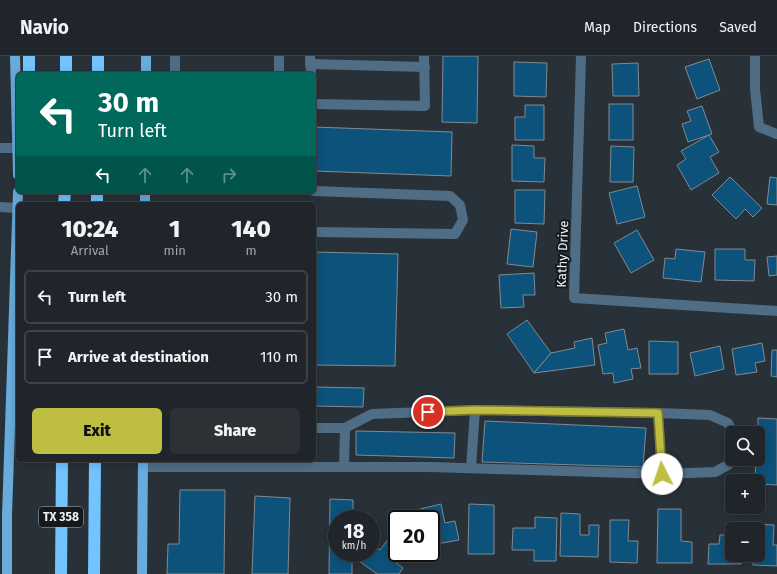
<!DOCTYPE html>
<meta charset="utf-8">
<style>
body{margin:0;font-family:"Fira Sans",sans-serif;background:#2c3136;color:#f1f3f6;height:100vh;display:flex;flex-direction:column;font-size:15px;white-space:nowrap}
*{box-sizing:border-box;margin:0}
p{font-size:13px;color:#a1a5a8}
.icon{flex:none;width:22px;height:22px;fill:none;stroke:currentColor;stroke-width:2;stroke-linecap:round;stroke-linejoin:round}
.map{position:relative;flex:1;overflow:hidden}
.details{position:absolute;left:16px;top:146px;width:300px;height:260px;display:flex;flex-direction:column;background:#1f252a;border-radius:6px;box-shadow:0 2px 10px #0003,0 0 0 1px #3c4247}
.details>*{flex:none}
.hud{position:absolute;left:16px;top:16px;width:300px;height:122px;border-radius:6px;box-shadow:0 2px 10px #0003,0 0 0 1px #3c4247;background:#00695c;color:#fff;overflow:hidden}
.fabs{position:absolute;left:725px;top:370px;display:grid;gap:8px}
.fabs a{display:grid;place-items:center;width:40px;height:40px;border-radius:6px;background:#1f252a;box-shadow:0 2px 10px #0003,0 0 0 1px #3c4247;font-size:20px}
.speed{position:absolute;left:328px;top:454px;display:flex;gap:8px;font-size:20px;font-weight:700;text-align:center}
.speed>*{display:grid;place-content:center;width:52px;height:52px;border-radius:50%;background:#1f252a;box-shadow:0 2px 10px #0003,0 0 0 1px #3c4247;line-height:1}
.speed small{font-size:10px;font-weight:400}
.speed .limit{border:2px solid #111;border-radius:6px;background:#fff;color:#111}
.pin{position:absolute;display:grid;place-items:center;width:34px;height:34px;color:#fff;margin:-17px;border:2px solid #fff;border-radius:50%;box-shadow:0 1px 4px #0007}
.me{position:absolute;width:44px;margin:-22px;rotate:356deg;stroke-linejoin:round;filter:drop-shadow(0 0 3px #0008)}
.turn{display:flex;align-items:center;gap:14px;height:84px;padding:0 16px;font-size:18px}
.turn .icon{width:52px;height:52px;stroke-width:2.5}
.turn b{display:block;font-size:28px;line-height:34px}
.lanes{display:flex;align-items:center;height:38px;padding:0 16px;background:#0003;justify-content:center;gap:20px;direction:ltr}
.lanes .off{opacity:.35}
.eta{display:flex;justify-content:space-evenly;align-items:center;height:68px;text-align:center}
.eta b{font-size:24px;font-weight:800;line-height:28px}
.cta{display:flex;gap:8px;margin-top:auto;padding:8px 16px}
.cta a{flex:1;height:46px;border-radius:6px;background:#bebf42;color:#111;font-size:16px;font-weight:800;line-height:46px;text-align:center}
.cta a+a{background:#2c3136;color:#f1f3f6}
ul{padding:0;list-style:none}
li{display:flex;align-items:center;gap:12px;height:54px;margin:0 8px 6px;padding:0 8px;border:2px solid #3c4247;border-radius:6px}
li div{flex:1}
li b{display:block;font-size:15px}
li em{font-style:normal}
header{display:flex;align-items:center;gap:24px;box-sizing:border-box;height:56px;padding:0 20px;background:#1f252a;border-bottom:1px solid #3c4247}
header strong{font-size:19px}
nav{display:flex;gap:22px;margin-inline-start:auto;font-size:14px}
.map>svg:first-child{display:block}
.building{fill:#0d527b;stroke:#808a92}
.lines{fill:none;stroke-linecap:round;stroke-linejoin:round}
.minor{stroke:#4f6e86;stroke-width:10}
.major{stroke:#68abdc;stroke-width:10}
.highway{stroke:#72c3fe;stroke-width:12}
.route-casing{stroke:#7c7c2b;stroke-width:10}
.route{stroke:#bebf42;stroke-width:7}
.labels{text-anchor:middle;stroke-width:4;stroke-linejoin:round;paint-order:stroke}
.shield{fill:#15191c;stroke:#acb0b5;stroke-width:1}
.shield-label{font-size:12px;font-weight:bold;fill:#ecf1f6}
.street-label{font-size:13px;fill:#ecf1f6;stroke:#15191c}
</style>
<header>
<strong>Navio</strong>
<nav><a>Map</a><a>Directions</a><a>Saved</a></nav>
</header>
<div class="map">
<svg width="777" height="518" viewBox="0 0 777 518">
<rect width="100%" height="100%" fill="#293138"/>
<!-- building -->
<g class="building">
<path d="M443 0H478L477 67 442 66Z"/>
<path d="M709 3 720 34 697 43 685 11Z"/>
<path d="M514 6 547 7 546 41 514 40Z"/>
<path d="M638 7 639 40H613L612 8Z"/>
<rect x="609" y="48" width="24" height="36"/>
<path d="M525 49H544V84H515V61H525Z"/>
<path d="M702 50 712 78 688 86 682 68 691 65 687 55Z"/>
<path d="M314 71 452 76 451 120 314 115Z"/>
<path d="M709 79 719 96 710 101 719 117 691 134 677 109 686 103 681 95Z"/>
<path d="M512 89 534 90V102H545L544 126 512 125Z"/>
<path d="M611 90 634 91 633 126H610Z"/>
<path d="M730 121 762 152 753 161 745 153 736 163 712 139Z"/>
<path d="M770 121 777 122V149L767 148Z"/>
<path d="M637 130 645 161 617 168 609 137Z"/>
<path d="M515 134H545L544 168 515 167Z"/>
<path d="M511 173 537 176 533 211 507 208Z"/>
<path d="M637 174 654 204 631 217 614 187Z"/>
<path d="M676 193 705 196 701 226 663 222 665 202 675 203Z"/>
<path d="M715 193H745V204H755L754 225 715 224Z"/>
<path d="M314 196 398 198 395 310 314 309Z"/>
<path d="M777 200V219L769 220 767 201Z"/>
<path d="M534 217 535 239H523L524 251 501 252 499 219Z"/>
<path d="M527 264 551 297 534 317 507 278Z"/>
<path d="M624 273 628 294 637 292 641 312 631 313 633 323 614 327 613 317 603 318 598 289 607 287 605 277Z"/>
<path d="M592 282 595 309 534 317 551 297 575 292 574 286Z"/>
<path d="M649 285 678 286V318H649Z"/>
<path d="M762 287 765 305 755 307 757 316 736 319 732 293Z"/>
<path d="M720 290 724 313 695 320 690 297Z"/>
<path d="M772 294H777V321L771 320Z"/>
<path d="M314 331 364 332 363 351 314 350Z"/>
<path d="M758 362 777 363V429L758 428V425H755L756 403H758Z"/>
<path d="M485 365 646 372 643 411 482 406Z"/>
<path d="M356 375 455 377 454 402 356 399Z"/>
<path d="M180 434H225L224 518H167L168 488H179Z"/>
<path d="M255 440 290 442 288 518H252Z"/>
<path d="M330 443 353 444V463H337V497H352V518H329Z"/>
<path d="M441 448 445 467 455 465 459 484 431 489V463H417L422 462 420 453Z"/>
<path d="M469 448 494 449V498H468Z"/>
<path d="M658 453H681V485L692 486V507H657Z"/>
<path d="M561 457 580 458V479H589V469H599L598 501 560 500Z"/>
<path d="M535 461 557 462 556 505H534V494H512L513 472H535Z"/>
<path d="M610 464H629L628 485H638L637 507 610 506Z"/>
<path d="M755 468 774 469 773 489H777V510L753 509V499H758V473H755Z"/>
<path d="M392 478 397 481V497H403L395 506 403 512 399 518H377L359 505 365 497H371L372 488 380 494Z"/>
<path d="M720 479H732V499H741V508H708L709 488H719Z"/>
</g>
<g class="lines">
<!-- minor -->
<g class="minor">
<path d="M310 0 311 18"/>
<path d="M581 0 574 242 777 255"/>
<path d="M755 0V33L759 71 777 78"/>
<path d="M310 8 425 11"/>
<path d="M175 18V0"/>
<path d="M279 18V0"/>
<path d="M314 48 425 50 424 0"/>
<path d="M0 92H18"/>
<path d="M314 135 450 140 460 149 463 164 455 178 314 176"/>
<path d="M0 151 17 152"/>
<path d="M658 357 710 359 728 367 733 377"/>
<path d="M143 411H431L662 418 658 357 475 354 372 358 345 372H314"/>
<path d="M344 411 345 372"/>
<path d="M471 412 475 354"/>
<path d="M662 418 715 416 728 409 732 401"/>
</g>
<!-- major -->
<g class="major">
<path d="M15 0 18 119"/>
<path d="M146 18V0"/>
<path d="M145 148V136"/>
<path d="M7 518V459L18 136"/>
<path d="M142 518 143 404"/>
</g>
<!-- highway -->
<g class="highway">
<path d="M29 18V0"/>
<path d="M66 18V0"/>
<path d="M98 18V0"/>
<path d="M64 148 65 136"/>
<path d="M97 148V136"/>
<path d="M61 518 62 404"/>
<path d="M94 518 95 404"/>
</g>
</g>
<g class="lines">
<!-- route casing -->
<g class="route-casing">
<path id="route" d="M428 356 475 354 658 357 662 418"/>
</g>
<!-- route -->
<use href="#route" class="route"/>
</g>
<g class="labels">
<!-- shield labels -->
<rect class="shield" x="39" y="451" width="44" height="20" rx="3"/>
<g class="shield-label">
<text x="61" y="465">TX 358</text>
</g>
<!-- street labels -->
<g class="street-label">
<text transform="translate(562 198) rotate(-88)" y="5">Kathy Drive</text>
</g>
</g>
</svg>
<div class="fabs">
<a><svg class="icon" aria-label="search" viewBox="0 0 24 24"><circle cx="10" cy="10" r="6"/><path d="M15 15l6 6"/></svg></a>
<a>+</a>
<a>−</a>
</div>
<div class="speed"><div>18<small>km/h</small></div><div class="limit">20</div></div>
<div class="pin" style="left:428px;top:356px;background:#d93025"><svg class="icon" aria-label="arrive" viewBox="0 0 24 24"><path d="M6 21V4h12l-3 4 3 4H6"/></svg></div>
<svg class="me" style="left:662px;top:418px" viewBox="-20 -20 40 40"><circle r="19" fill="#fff"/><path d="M0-13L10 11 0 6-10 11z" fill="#bebf42"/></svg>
<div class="hud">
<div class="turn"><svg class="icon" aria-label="left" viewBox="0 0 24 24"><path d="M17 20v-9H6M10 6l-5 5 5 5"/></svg><div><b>30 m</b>Turn left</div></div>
<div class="lanes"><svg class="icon" aria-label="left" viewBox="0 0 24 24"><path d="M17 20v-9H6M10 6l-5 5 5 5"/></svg><svg class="icon off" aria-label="ahead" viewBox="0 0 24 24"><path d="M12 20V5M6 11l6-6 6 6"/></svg><svg class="icon off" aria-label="ahead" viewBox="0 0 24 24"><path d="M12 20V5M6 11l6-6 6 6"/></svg><svg class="icon off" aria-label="right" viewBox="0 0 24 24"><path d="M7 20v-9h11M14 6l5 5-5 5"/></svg></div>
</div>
<section class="details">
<div class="eta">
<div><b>10:24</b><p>Arrival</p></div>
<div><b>1</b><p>min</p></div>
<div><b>140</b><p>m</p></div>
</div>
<ul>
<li><svg class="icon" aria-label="left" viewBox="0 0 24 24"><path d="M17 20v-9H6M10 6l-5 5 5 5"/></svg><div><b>Turn left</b></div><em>30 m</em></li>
<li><svg class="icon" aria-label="arrive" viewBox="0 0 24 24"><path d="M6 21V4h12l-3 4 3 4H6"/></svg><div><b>Arrive at destination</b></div><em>110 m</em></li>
</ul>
<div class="cta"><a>Exit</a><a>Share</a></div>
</section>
</div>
